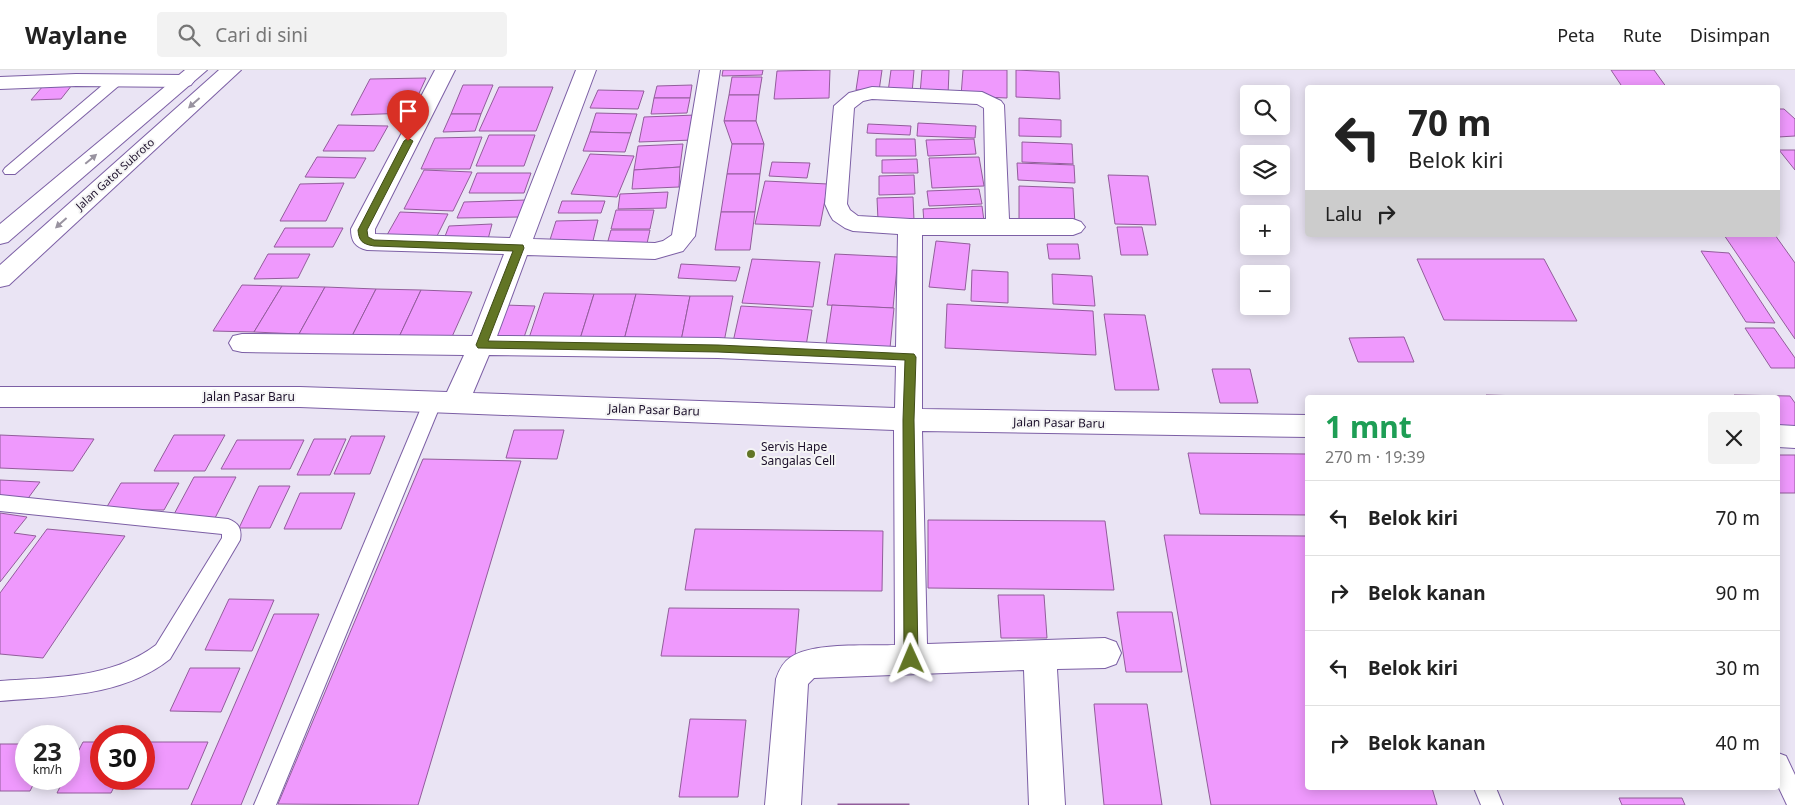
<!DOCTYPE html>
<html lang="id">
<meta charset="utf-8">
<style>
body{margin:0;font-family:"Noto Sans",sans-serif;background:#f2f2f2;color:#222;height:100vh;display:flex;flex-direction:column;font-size:19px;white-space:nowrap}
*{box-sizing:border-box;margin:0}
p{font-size:16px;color:#767676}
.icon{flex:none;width:28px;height:28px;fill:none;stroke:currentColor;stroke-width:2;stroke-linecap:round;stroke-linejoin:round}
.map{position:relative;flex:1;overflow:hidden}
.side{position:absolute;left:1305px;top:325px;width:475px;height:395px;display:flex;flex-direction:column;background:#fff;border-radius:5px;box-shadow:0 2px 12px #0003}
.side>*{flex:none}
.guide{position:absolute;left:1305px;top:15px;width:475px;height:152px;border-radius:5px;box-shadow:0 2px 12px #0003;background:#fff;color:#222;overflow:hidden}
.tools{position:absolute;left:1240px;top:15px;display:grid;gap:10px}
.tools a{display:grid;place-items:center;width:50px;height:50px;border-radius:5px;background:#fff;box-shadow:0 2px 12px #0003;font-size:25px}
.speed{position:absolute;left:15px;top:655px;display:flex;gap:10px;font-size:25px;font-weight:700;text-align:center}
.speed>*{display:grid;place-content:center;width:65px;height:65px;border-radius:50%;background:#fff;box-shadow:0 2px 12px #0003;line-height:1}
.speed small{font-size:12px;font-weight:400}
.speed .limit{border:8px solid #d22;background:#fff;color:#111}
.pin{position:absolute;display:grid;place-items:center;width:42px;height:42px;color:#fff;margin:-51px -21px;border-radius:50% 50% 50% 0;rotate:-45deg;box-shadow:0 0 5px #0007}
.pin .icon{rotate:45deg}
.me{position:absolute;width:55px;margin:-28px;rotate:359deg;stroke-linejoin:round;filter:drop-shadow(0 0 4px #0008)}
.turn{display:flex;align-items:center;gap:18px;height:105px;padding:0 20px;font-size:22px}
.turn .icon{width:65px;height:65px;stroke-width:2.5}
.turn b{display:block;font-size:35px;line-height:42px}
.then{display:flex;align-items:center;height:48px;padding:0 20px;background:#0003;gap:10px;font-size:19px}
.round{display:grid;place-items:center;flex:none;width:52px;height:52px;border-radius:5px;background:#f2f2f2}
.overview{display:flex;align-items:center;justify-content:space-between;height:85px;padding:0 20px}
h1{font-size:30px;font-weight:700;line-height:38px;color:#1e9e55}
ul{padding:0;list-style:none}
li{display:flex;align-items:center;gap:15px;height:75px;padding:0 20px;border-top:1px solid #e0e0e0}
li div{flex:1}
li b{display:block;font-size:19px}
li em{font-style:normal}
header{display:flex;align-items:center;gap:30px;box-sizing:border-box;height:70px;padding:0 25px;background:#fff;border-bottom:1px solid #e0e0e0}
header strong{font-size:24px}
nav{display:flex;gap:28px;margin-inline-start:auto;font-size:18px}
.search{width:350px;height:45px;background:#f2f2f2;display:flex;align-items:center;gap:12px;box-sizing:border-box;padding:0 18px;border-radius:5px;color:#767676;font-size:19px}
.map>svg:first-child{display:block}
.building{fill:#ef99fd;stroke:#925d9b}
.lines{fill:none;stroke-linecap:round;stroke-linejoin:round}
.service-casing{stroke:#7c5fa5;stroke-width:2}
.minor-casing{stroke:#7c5fa5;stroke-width:2}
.tertiary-casing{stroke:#7c5fa5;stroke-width:2}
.service{fill:#fff;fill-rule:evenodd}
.minor{fill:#fff;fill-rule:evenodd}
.tertiary{fill:#fff;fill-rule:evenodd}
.oneway{fill:#9993a0}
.route{fill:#627525;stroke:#404c18}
.poi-dot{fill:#627525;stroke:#f4f4f4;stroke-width:2}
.labels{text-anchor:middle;stroke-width:4;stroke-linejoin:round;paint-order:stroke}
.far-street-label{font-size:11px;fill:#1c102b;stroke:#f4f4f4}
.street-label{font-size:12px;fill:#1c102b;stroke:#f4f4f4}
.poi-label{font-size:12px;fill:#1c102b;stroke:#f4f4f4;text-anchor:start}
</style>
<header>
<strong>Waylane</strong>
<div class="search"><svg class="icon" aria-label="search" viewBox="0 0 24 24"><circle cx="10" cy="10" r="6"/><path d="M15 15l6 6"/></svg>Cari di sini</div>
<nav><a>Peta</a><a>Rute</a><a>Disimpan</a></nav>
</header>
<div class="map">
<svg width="1795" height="735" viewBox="0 0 1795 735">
<rect width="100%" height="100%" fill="#eae4f4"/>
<!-- building -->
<g class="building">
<path d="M723 0H763L762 5 722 6Z"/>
<path d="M830 0 829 28 774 29 777 1Z"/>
<path d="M859 0H882L879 21 856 20Z"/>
<path d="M891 0H914L912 23 888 22Z"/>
<path d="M922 0H949L948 26 920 24Z"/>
<path d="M963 0H1007V28L961 26Z"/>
<path d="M1016 0 1059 2 1060 29 1016 27Z"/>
<path d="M1611 0H1654L1667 18H1623Z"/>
<path d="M732 7H762L759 25H729Z"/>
<path d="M426 8 410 43 351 45 370 9Z"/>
<path d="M72 15 61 29 31 30 43 16Z"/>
<path d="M463 15H493L481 44H451Z"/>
<path d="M692 15 690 28H654L657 16Z"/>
<path d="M499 17H553L536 61H479Z"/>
<path d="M598 20 644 21 638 39 590 38Z"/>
<path d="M729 25H759L756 51H724Z"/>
<path d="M654 28H690L687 43 651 44Z"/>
<path d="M1778 39H1784L1795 49V66L1778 67Z"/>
<path d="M596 43 637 44 631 63 590 62Z"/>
<path d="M451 44H481L475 61 443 62Z"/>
<path d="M696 45 693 70 639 72 644 47Z"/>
<path d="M1019 48 1061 50V67L1019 66Z"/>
<path d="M724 51H756L764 74H732Z"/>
<path d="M918 53 976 56 975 68 917 66Z"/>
<path d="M868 54 911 56 910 65 867 63Z"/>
<path d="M338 55 388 56 374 81H323Z"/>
<path d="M590 62 631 63 625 82 583 81Z"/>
<path d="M489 65H535L524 96H476Z"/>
<path d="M482 67 470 99H421L435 68Z"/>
<path d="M876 69H915L916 86H876Z"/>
<path d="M974 69 976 84 928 86 926 70Z"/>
<path d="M1022 72 1072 74 1073 94 1022 92Z"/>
<path d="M683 74 680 97 634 100 638 76Z"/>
<path d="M732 74H764L760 104H727Z"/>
<path d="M1779 80H1795V100Z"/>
<path d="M590 84 634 86 617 127 571 124Z"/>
<path d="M317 87 366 88 355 108 305 107Z"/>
<path d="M979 87 984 116 932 118 929 88Z"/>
<path d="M917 89 918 103H882V90Z"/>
<path d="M772 92 810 93 807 108 769 106Z"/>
<path d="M1017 93 1074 95 1075 113 1018 110Z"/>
<path d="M680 97 679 117 632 119 634 100Z"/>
<path d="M424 100 472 102 453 141 404 139Z"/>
<path d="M477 103H531L524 123H469Z"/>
<path d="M727 104H760L755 142H721Z"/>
<path d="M914 105 915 124 879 125V106Z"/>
<path d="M1108 105 1148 106 1156 155 1115 154Z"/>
<path d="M765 111 828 114 820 156 755 154Z"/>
<path d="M344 113 326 151H280L300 114Z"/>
<path d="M1019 116 1073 118 1075 155 1019 153Z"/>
<path d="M979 119 982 134 929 136 927 121Z"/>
<path d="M668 122 666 138 618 139 620 124Z"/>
<path d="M913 127 914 150H878L877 128Z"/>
<path d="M526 130 520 147 457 148 464 132Z"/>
<path d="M562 131H605L601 143H558Z"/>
<path d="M982 136 984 151 924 153 923 139Z"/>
<path d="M616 140H654L650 159H611Z"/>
<path d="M400 142 448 144 433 174 383 172Z"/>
<path d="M721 142H755L750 180H715Z"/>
<path d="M598 150 592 175 548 176 556 151Z"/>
<path d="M492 154 487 173 442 174 449 156Z"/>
<path d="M1117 157H1142L1148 185H1121Z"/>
<path d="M285 158H343L333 177H274Z"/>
<path d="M611 160H650L646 178H606Z"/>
<path d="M1724 165H1775L1795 193V269Z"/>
<path d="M936 171 970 174 965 220 929 217Z"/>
<path d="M1047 174H1078L1080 189H1049Z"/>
<path d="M1701 181 1729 183 1775 253 1746 252Z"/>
<path d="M268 184H310L298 208 254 209Z"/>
<path d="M835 184 898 187 893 238 827 235Z"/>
<path d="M752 189 820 192 813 237 742 233Z"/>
<path d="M1417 189H1544L1577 251 1444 250Z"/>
<path d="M681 194 740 197 736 211 678 208Z"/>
<path d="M972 200 1008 202V233L971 231Z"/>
<path d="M1052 204 1092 206 1095 236 1053 234Z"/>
<path d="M242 215 282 216 254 262 213 261Z"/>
<path d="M282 216 325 217 299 264 254 262Z"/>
<path d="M325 217 376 219 352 266 299 264Z"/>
<path d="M376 219 421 220 399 267 352 266Z"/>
<path d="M421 220 472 222 451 269 399 267Z"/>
<path d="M544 223 594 224 580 269 529 268Z"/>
<path d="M594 224H636L624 270 580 269Z"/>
<path d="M636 224 690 226 681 271 624 270Z"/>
<path d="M690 226H733L724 272 681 271Z"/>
<path d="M947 234 1093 241 1096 285 945 278Z"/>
<path d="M504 235 535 236 523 270H491Z"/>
<path d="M832 235 894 238 890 278 826 275Z"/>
<path d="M741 236 812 240 806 276 733 272Z"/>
<path d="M1104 244 1145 245 1159 320H1115Z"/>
<path d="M1745 258H1774L1795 288V298H1771Z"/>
<path d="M1404 267 1414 292H1358L1349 268Z"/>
<path d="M1212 299H1250L1258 333H1220Z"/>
<path d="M1486 325 1524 326 1525 328H1487Z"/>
<path d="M1734 325 1790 326 1795 333V357H1778V328H1735Z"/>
<path d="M514 360H564L557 389 506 388Z"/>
<path d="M0 365 94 369 73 401 0 398Z"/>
<path d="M174 365H225L205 401H154Z"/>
<path d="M351 366H385L370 404H334Z"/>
<path d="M314 369H346L330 405H297Z"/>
<path d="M237 370H304L290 399H221Z"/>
<path d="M1188 383 1308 384V445L1200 444Z"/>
<rect x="1778" y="385" width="17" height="38"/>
<path d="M423 389 521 391 418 735 278 734Z"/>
<path d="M194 407H236L215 448H172Z"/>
<path d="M0 410 40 412 26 431 0 429Z"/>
<path d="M121 413H179L164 440H105Z"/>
<path d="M259 416H290L270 458H239Z"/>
<path d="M300 423H355L341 459H284Z"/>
<path d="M0 443 27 447 14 463 36 466 0 512Z"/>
<path d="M928 450 1105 451 1114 520 928 518Z"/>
<path d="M47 459 125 466 43 588 0 584V523Z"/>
<path d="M695 459 883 461 882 521 685 520Z"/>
<path d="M1164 465 1308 466V718H1432L1437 735H1211Z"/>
<path d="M998 525H1044L1047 568H1001Z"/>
<path d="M229 529 274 530 252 581 205 580Z"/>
<path d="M669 538 799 539 795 587 661 586Z"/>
<path d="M1117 542H1172L1182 602H1126Z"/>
<path d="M274 544H319L241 735H191Z"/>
<path d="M190 598H240L221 642 170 641Z"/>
<path d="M1094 634H1147L1162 735H1104Z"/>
<path d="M690 649 746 650 738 727H679Z"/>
<path d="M83 672H101V709H118L111 723H57L64 709H69V699Z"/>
<path d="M147 672H208L188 719H125L129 709H144V678Z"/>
<path d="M0 674H26V709H36L30 721H0Z"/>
<path d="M1619 728H1682L1685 735H1622Z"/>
<rect x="838" y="734" width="71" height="1"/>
</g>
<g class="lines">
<!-- service casing -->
<g class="service-casing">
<g id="service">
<path d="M117 6 123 10 122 13 15 104H5L3 101 5 98 112 7Z"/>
<path d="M433 324 439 326 442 331 276 735H254L424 331 427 326Z"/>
<path d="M0 425 228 449C239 453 242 459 240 470L170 589C122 627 59 626 0 631V611C53 607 111 609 156 575L222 468V464L0 441Z"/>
<path d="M1778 683 1786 686 1795 705V735H1787L1778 716Z"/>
<path d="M1474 718H1496L1503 735H1481Z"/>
</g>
</g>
<!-- minor casing -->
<g class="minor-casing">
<g id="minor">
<path d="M435 0H455L375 159V164L510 168 576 0H596L533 169 655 173 663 171 672 165 700 0H720L695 166 683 181 655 189 527 185 497 266 718 268 896 277 898 164 853 161 845 158 833 150 830 145 825 134 834 36 849 23 872 17 982 22 1001 31 1004 35 1009 149H1073L1081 152 1085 157 1081 162 1073 165H922V339L1308 345V367L922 361 927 574 1105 568 1116 572 1121 583 1116 594 1105 598 1057 599 1065 735H1029L1024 600 814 608 808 614 801 735H765L776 609C779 600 783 592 791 587 813 572 868 576 895 575L894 360 300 337H0V317H300L447 322 464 285 242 282 233 280 229 273 233 266 242 264 472 266 504 184 367 180C355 177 351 171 351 159ZM872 29 977 34 984 38 986 149H910L858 146 850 140 847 134 854 38 863 31ZM489 285 718 288 896 296 895 338 473 323Z"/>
<path d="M76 4 184 5 191 7 194 11 191 15 184 17 76 16 0 19V7Z"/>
<path d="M1778 355 1795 356V378L1778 377Z"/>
</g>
</g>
<!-- tertiary casing -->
<g class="tertiary-casing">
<g id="tertiary">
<path d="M185 0H207L8 172 0 174V154Z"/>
<path d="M219 0H241L9 215 0 217V195Z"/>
</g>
</g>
<!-- service -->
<use href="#service" class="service"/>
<!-- minor -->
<use href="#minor" class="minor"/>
<!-- tertiary -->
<use href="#tertiary" class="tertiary"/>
</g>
<!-- one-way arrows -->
<defs><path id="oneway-solid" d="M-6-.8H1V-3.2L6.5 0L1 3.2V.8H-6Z" transform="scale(1.25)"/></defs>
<g class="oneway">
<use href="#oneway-solid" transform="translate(194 33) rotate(138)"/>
<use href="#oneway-solid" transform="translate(91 89) rotate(-40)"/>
<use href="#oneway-solid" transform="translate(61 153) rotate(138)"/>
</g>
<!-- route -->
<path class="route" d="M408 68 413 71 367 160 368 167 374 170 523 175 524 178 488 271 718 275 914 284 916 287 914 350 918 589 916 594 911 595 906 594 904 589 903 350 905 290 718 282 478 278 476 275 513 181 374 176C362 174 359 171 358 160L404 71Z"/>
<!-- markers -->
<circle class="poi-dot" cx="751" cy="384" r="5"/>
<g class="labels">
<!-- far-street labels -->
<g class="far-street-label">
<text transform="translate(115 104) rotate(-42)" y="4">Jalan Gatot Subroto</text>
</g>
<!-- street labels -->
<g class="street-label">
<text x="249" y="331">Jalan Pasar Baru</text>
<text transform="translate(654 340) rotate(2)" y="4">Jalan Pasar Baru</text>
<text transform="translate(1059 353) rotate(1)" y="4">Jalan Pasar Baru</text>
</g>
<!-- poi labels -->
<g class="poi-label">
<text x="761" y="381">Servis Hape<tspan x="761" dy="14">Sangalas Cell</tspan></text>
</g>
</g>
</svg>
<div class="tools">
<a><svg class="icon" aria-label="search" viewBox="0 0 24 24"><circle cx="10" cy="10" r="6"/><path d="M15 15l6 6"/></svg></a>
<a><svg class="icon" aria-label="layers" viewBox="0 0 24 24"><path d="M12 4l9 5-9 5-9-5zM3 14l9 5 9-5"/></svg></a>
<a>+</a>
<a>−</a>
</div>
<div class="speed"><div>23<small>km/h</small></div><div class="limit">30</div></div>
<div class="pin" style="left:408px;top:71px;background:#d93025"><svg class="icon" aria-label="arrive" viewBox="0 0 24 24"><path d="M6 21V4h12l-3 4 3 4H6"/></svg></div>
<svg class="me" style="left:911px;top:589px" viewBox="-20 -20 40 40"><path d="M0-17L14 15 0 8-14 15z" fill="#627525" stroke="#fff" stroke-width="4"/></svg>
<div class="guide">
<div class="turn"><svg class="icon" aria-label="left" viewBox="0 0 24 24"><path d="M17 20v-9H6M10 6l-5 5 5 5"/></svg><div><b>70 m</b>Belok kiri</div></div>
<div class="then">Lalu<svg class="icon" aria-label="right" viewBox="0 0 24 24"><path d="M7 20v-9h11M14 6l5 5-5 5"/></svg></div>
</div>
<section class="side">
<div class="overview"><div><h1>1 mnt</h1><p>270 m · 19:39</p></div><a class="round"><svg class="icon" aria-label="close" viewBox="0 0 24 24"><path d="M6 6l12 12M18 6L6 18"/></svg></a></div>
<ul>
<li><svg class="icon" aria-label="left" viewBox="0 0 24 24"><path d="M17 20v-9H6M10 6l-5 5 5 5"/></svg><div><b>Belok kiri</b></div><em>70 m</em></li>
<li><svg class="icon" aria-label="right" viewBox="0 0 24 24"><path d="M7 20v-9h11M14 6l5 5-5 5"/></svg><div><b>Belok kanan</b></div><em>90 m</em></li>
<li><svg class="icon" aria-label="left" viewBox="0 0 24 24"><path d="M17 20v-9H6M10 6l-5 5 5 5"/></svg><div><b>Belok kiri</b></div><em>30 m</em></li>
<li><svg class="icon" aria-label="right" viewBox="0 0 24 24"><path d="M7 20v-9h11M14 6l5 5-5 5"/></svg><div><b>Belok kanan</b></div><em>40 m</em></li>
</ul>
</section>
</div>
